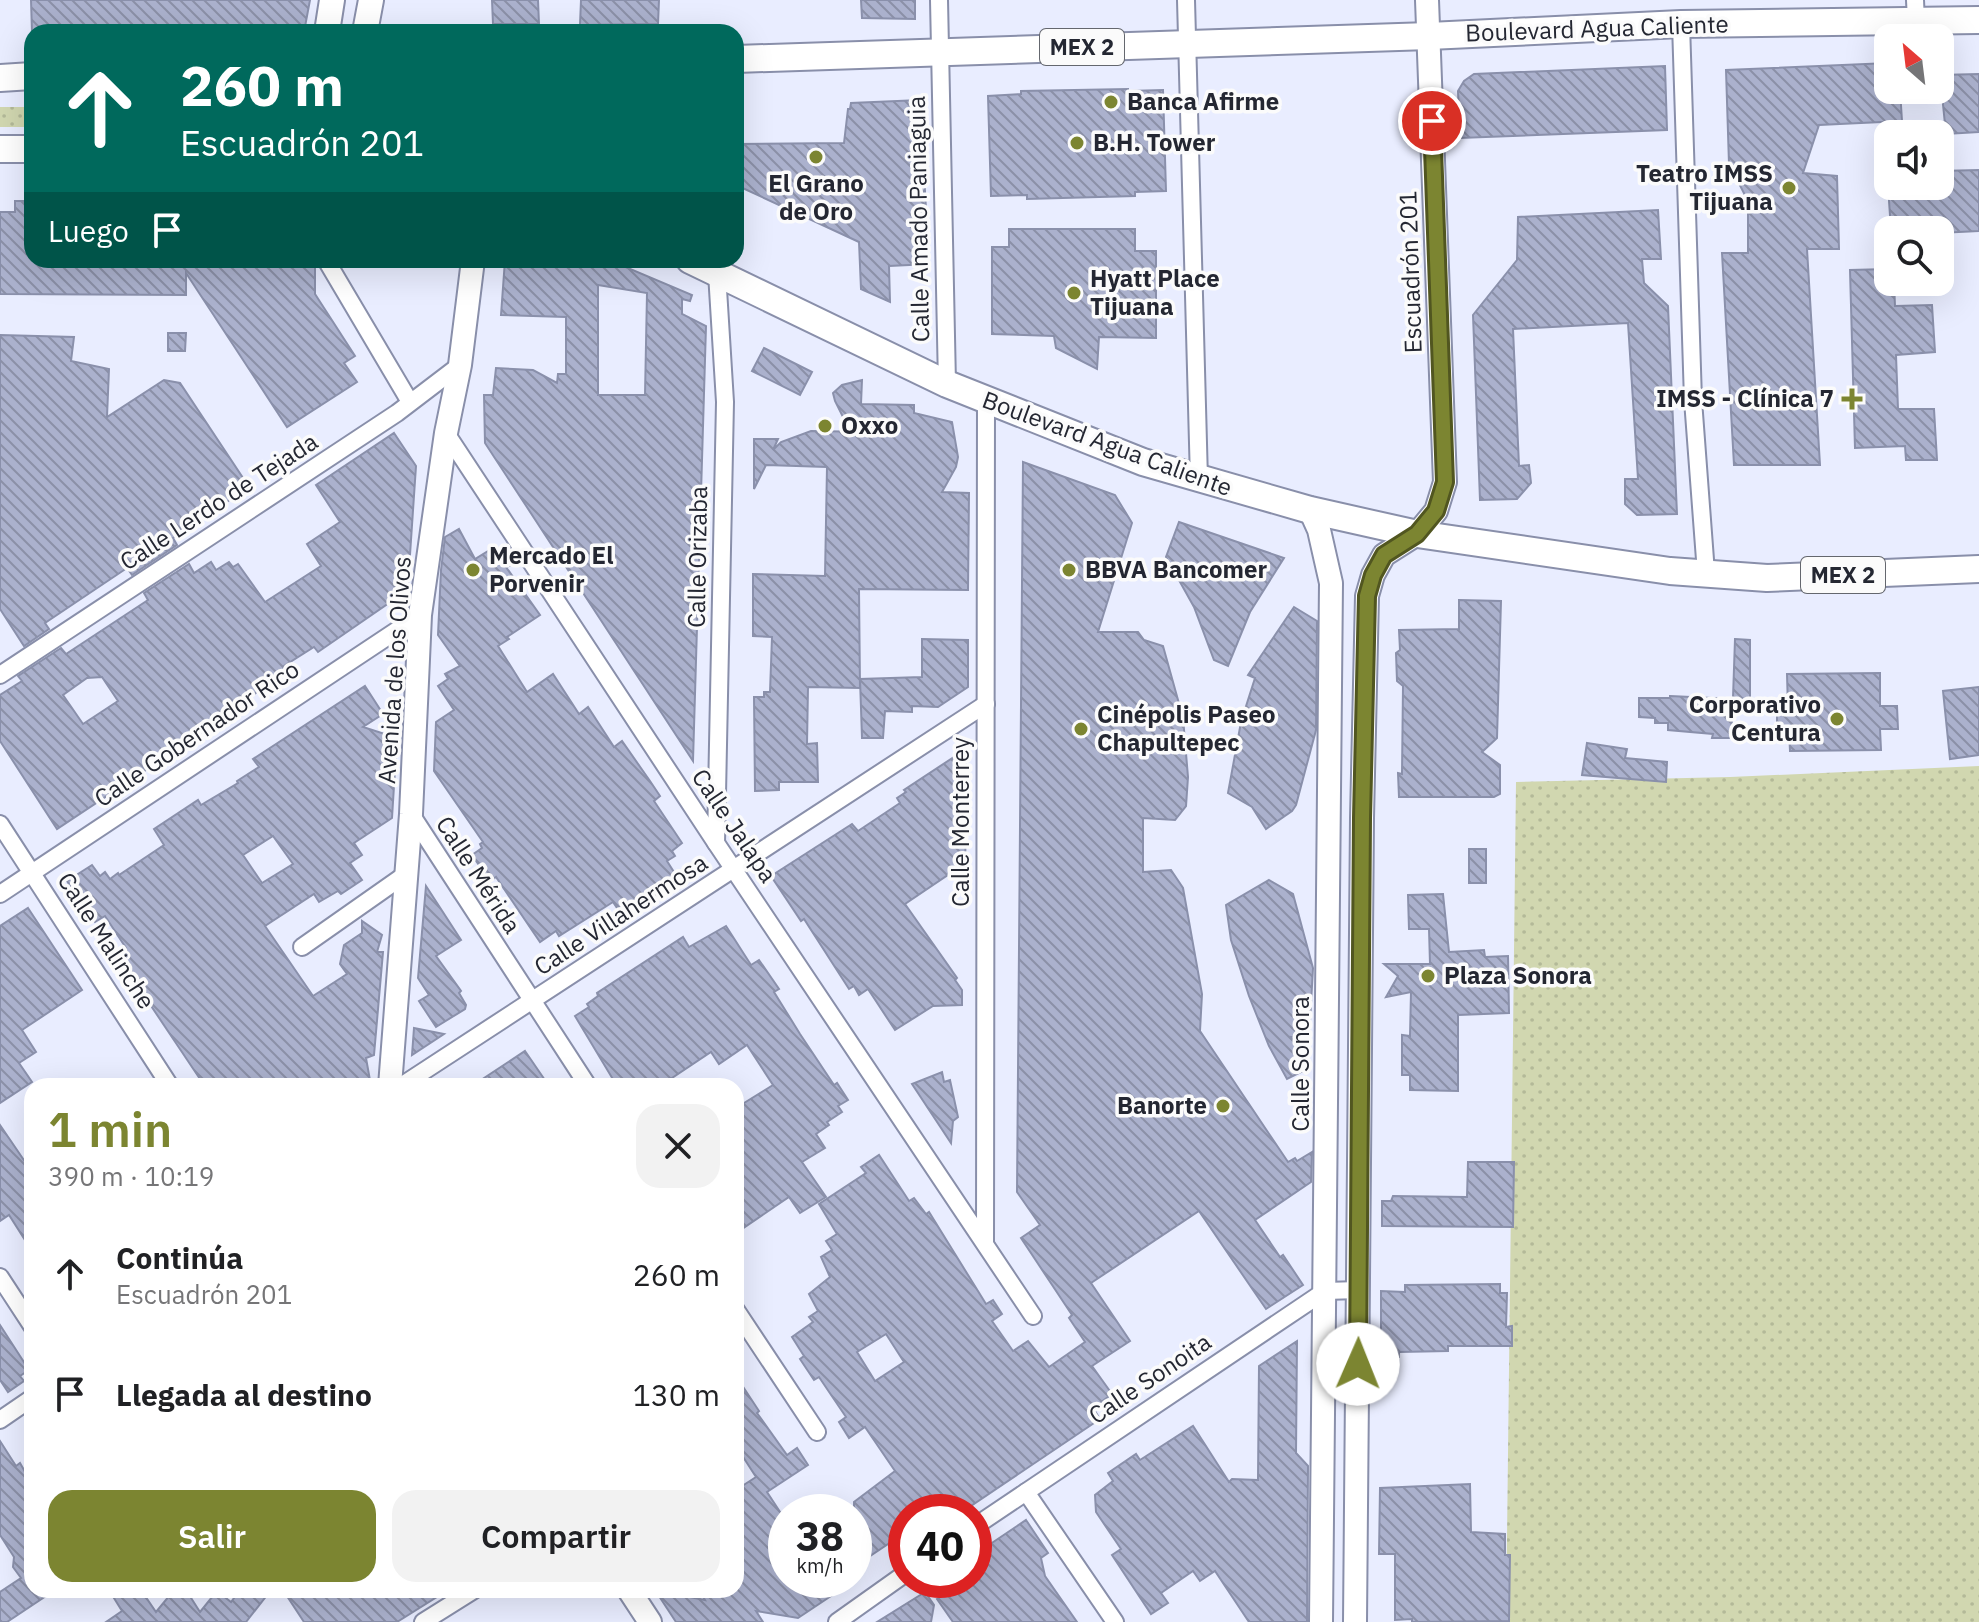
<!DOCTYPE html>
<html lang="es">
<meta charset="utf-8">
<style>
body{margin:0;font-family:"IBM Plex Sans",sans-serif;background:#f2f2f2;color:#202124;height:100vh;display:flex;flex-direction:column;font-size:30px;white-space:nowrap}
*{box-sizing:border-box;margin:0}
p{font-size:26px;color:#757577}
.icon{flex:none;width:44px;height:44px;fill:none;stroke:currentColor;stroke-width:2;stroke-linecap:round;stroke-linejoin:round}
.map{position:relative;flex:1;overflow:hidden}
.details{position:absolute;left:24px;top:1078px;width:720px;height:520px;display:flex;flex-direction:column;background:#fff;border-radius:24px;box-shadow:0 8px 32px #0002}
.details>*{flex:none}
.hud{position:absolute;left:24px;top:24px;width:720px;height:244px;border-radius:24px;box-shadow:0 8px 32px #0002;background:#00695c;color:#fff;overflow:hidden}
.needle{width:52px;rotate:332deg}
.tools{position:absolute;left:1874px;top:24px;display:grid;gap:16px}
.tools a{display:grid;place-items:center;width:80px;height:80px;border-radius:16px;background:#fff;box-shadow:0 8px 32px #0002;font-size:40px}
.speed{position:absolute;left:768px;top:1494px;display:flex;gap:16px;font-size:40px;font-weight:700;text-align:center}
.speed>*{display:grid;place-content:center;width:104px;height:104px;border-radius:50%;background:#fff;box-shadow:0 8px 32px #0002;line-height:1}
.speed small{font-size:20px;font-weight:400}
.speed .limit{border:12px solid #d22;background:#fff;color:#111}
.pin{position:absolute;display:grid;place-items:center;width:68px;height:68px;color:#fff;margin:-34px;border:4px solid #fff;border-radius:50%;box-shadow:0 2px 8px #0007}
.me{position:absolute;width:88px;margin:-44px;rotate:1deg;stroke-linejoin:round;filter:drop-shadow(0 0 6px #0008)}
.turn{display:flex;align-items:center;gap:28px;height:168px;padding:0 24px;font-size:36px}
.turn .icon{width:104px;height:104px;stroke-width:2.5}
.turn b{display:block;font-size:56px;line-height:68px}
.then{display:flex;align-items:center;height:76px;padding:0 24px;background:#0003;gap:16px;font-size:30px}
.round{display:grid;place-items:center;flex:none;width:84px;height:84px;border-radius:24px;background:#f2f2f2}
.summary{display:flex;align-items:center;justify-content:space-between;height:136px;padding:0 24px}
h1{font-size:48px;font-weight:600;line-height:60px;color:#7c8531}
.button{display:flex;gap:16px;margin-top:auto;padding:16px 24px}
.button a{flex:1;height:92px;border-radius:24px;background:#7c8531;color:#fff;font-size:32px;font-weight:600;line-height:92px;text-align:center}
.button a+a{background:#f2f2f2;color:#202124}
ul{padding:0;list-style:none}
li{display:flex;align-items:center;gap:24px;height:120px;padding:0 24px}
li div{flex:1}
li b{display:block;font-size:30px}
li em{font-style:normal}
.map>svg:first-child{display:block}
.grass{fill:url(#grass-dots)}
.building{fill:url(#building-back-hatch);stroke:#8a90ab;stroke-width:2;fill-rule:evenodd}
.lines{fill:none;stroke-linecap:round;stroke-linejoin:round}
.minor-casing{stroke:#898faa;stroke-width:20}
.tertiary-casing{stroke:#898faa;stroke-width:26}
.secondary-casing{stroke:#898faa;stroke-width:28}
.primary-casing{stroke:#898faa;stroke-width:30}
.minor{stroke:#fff;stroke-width:16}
.tertiary{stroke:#fff;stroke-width:22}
.secondary{stroke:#fff;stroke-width:24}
.primary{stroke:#fff;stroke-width:26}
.route-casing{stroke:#515620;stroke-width:20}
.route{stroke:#7c8531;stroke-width:14}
.poi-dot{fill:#7c8531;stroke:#fbfbfb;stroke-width:3}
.labels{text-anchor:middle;stroke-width:7;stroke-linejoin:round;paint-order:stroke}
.shield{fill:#fbfbfb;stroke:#64676e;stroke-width:2}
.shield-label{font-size:22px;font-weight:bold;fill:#242732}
.street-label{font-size:24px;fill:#242732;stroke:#fbfbfb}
.poi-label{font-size:24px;font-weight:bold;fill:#242732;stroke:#fbfbfb;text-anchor:start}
</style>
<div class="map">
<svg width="1979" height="1622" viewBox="0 0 1979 1622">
<defs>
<pattern id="grass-dots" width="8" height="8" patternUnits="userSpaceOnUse" patternTransform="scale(2)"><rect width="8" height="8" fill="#d1d7b0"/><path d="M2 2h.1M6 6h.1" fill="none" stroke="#b3b998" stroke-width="1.8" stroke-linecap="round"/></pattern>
<pattern id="building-back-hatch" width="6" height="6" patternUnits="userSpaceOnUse" patternTransform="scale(2)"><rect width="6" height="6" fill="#abb1cd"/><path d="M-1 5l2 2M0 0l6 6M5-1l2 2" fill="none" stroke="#8b90a7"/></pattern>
</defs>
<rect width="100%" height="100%" fill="#e9edff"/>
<!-- grass -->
<g class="grass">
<rect x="0" y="107" width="32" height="20"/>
<path d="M1979 766V1622H1506L1516 782 1730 777Z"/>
</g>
<!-- building -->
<g class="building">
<path d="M31 0H310L304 32H32Z"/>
<path d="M492 0H538L539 24H493Z"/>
<path d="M581 0H659L658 24 580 25Z"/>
<path d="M861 0H915V19L862 18Z"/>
<path d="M1888 63V90H1900L1902 121 1819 125 1803 173 1837 176 1839 249H1807L1820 465H1734L1722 253H1748V201L1729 164 1726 70Z"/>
<path d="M1665 66 1667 130 1460 138 1458 91 1464 81 1474 74Z"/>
<path d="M1979 74V132L1946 134 1940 75Z"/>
<path d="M1128 89V91L1163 90 1166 191 1135 192V196L1027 199V195L991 196 988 96 1021 94V91Z"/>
<path d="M920 100 929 264 889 266 890 302 861 289 859 242 736 185V144L844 143 848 109H850L851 103Z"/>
<path d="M1979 170V231L1940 233V230H1891L1888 186H1940V171Z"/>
<path d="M15 201H32V260H315V294L355 356 344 363 357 382 287 427 186 273V295L0 294V212H15Z"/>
<path d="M1658 210 1661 259H1642L1644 283 1668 306 1677 514 1637 515 1625 504V479H1638L1628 323 1513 329 1519 466 1529 465 1531 483 1517 499 1480 500 1473 315 1517 260 1518 217Z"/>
<path d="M1009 229H1135V251H1156V338L1099 337 1097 369 1056 348 1054 336 992 334V247H1009Z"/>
<path d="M505 260H609L692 295 690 301 682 299V314L706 326 693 761 485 443 484 395H493L496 368 533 370 557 383 558 374H566V317L501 315ZM598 285 647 293 645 395H598Z"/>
<path d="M1888 269V282H1894L1895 306 1932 305 1935 352 1896 355 1898 409H1934L1937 460H1906L1905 446 1855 448 1850 270Z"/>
<path d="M168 333H186L185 351H168Z"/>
<path d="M0 335 74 337 71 361 109 369 107 417 164 380 180 383 249 487 173 538 177 545 132 575 127 568 45 623 49 629 24 646 0 609Z"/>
<path d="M764 348 812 372 800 395 752 371Z"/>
<path d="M862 380 861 404 914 405V413L952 422 958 457 956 467 942 492 969 493 968 590 859 589 860 688 808 687 807 744 817 743 818 782H779V790L755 791 754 697H764V692H770L772 637 753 636V574L825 576 827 467 766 465 754 489V439H778L773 450 781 442 811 431 875 432 843 417 835 401 833 393 842 385Z"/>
<path d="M394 433 416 466 407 599 395 606 392 601 318 652 314 647 284 666 286 668 255 689 257 692 224 716 225 718 191 740 189 736 155 758 158 762 57 829 0 741V695L22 681 18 676 61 648 66 654 148 600 144 593 189 564 194 573 211 562 216 570 229 562 233 567 238 564 265 602 321 566 307 544 340 522 316 485ZM102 677 118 701 83 724 63 695 87 678Z"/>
<path d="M1023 462 1115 495 1132 523 1098 632H1138L1144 640 1163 646 1183 718 1188 777 1186 806 1175 820 1143 818V872L1171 870 1183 888 1202 994 1200 1031 1288 1162 1295 1158 1297 1161 1312 1152 1311 1182 1255 1220 1280 1257 1283 1255 1303 1285 1266 1309 1199 1211 1091 1283 1130 1341 1092 1366 1112 1394 1093 1408 1100 1419 962 1512H906V1532L864 1560 854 1545V1502L895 1471 865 1427 849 1438 839 1422 846 1417 819 1377 814 1380 800 1359 804 1356 792 1337 813 1322 809 1317 818 1311 809 1294 830 1277 821 1257 832 1250 826 1241 837 1234 819 1204 866 1173 861 1167 879 1155 909 1201 914 1198 926 1214 929 1212 986 1304 993 1300 1002 1314 992 1321 1013 1351 1028 1341 1049 1367 1085 1342 1069 1318 1072 1315 1021 1238 1040 1225 1017 1192ZM886 1334 904 1362 875 1381 857 1352Z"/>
<path d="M1179 522 1284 558 1250 612 1228 666 1214 660 1194 607 1166 557Z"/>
<path d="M459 529 475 559 496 546 509 566 506 567 540 615 507 637 509 639 498 646 527 692 553 674 579 714 588 707 614 747 622 741 650 781 660 796 654 801 682 843 672 851 675 856 667 861 679 880 623 917 613 902 559 936 556 931 540 942 496 877 490 881 472 855 482 848 480 844 483 842 434 771 436 722 454 710 438 686 448 679 445 674 460 666 438 635 441 570 445 537Z"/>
<path d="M1459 600 1501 601 1497 738 1482 752 1500 765V794L1494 797H1399L1398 773 1402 774 1403 686 1397 681 1396 653 1400 650 1399 630 1459 629Z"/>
<path d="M1294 607 1317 621 1316 730 1296 805 1292 811 1266 829 1252 807 1228 793 1241 722 1255 678 1248 675Z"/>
<path d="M922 639 968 640V687L938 707 912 706V712L885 711 883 738H862L860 679 922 677Z"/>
<path d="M1735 639 1750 640V699L1733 698Z"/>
<path d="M1880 673V706H1897L1898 729H1880L1881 750 1790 751 1789 730 1777 731V709H1788L1787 674Z"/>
<path d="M365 686 383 714 363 727 397 738 392 818 354 843 362 855 350 863 362 880 341 894 338 891 319 902 314 894 265 926 313 996 347 974 340 964 344 945 362 933V921L382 935 377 952H383L374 1055 366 1058 371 1086H219L214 1079 204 1085 117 955 126 948 105 916 95 922 67 881 92 865 100 876 105 872 110 879 118 873 119 875 164 845 154 829 198 800 201 805 238 783 237 781 259 767 253 759ZM273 836 293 864 262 883 243 855Z"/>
<path d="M1979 687V755L1950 759 1943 691Z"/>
<path d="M1670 696 1733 699 1731 738H1712L1713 734 1668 730V723H1655V718L1639 717V698H1670Z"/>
<path d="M1587 743 1627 749 1625 758 1667 762 1666 782 1582 775Z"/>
<path d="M966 749V787L954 795 966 818 965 868 950 878 948 875 905 904 957 978 955 980 962 990V1005L933 1006 895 1030 868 989 859 995 854 986 849 989 804 919 801 921 771 876 852 824 858 831 900 803 897 798 906 792 904 790Z"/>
<rect x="1469" y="849" width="17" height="34"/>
<path d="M1269 880 1293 894 1313 968 1309 1039 1291 1037 1309 1068 1287 1079 1269 1046 1249 996 1231 940 1226 905Z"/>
<path d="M426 886 461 940 436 956 461 991 459 993 466 1005 465 1009 436 1027 419 1001 429 995 418 978Z"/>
<path d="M1443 894 1449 952 1484 950 1485 957 1508 956 1509 1013 1458 1015V1091L1410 1090V1075H1402V1035L1410 1036 1411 992 1386 997 1398 976 1384 964H1430L1429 929H1409L1408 895Z"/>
<path d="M28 908 82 990 22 1030 36 1052 19 1063 32 1082 0 1103V926Z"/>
<path d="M726 926 751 965 759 960 779 989 774 992 800 1034 834 1085 837 1083 848 1100 838 1106 842 1112 827 1122 829 1125 816 1134 825 1148 802 1162 826 1197 800 1213 789 1197 736 1233V1108L773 1085 747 1045 719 1064 711 1052 660 1086H617L575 1016 589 1007 587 1004 598 996 597 993 683 937 689 947Z"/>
<path d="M414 1028 444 1034 412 1055Z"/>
<path d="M525 1051 549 1086H472Z"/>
<path d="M942 1072 944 1082 950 1080 958 1117 953 1121 951 1143 912 1084Z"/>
<path d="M0 1125 32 1172V1251L9 1215 0 1221Z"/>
<path d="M1468 1162H1514L1513 1227 1382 1226V1201H1391L1393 1196 1467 1197Z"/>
<path d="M1500 1284V1293H1507L1506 1327 1512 1326V1346H1448V1351L1399 1352V1357H1381V1291L1405 1292V1285Z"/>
<path d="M0 1325 29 1370 20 1376 24 1381 8 1392 0 1380Z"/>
<path d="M1297 1341 1296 1453 1308 1466 1307 1622H1249L1215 1571 1200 1581 1193 1571 1161 1593 1168 1603 1151 1614 1112 1555 1121 1549 1096 1512 1095 1495 1113 1481 1108 1473 1136 1454 1140 1460 1193 1426 1229 1482 1232 1479 1258 1480 1259 1366Z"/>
<path d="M736 1376 759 1411 757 1413 787 1455 797 1448 808 1465 767 1492 786 1521V1580H825L834 1594 798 1618 756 1611 763 1622H676L655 1590 705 1600 699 1590H736V1490L756 1477 736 1446Z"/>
<path d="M0 1441 16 1466 20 1463 32 1484V1590H55L7 1622H0V1592L21 1578 13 1567 14 1557 0 1535Z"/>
<path d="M1470 1484 1471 1532 1505 1534V1555H1510L1509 1621 1412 1622V1619L1395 1620V1554H1379L1380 1488Z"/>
<path d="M1026 1520 1048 1553 1041 1558 1045 1576 1077 1622H953L937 1599 967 1580H974V1555Z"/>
<path d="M109 1590H141L156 1612 174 1590H186L200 1612 217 1591 231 1602 240 1590H271L246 1622H106L122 1611Z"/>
<path d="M283 1590H448L397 1622H304Z"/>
<path d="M925 1592 934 1605 931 1622H877Z"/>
</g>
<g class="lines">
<!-- minor casing -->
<g class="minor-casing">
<g id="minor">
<path d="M939 0 947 384"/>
<path d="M1186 0 1199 480"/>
<path d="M1915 0 1916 22"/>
<path d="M1681 24 1693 400 1706 573"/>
<path d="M326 260 410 402"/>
<path d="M446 433 716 843 1033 1316"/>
<path d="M0 675 397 413 460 365"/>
<path d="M411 814 588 1086"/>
<path d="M0 824 170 1086"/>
<path d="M716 843 725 402 717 273"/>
<path d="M0 894 420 615"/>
<path d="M302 947 406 874"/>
<path d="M401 1086 986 704"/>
<path d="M985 1242 986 401"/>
<path d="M0 1277 32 1326"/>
<path d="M736 1310 817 1432"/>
<path d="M0 1420 32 1398"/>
<path d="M1026 1492 1115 1622"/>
<path d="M974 1527 1325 1291 1359 1290"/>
<path d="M423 1622 474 1590"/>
<path d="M837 1622 906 1573"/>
</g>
</g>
<!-- tertiary casing -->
<g class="tertiary-casing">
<g id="tertiary">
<path d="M1310 510 1319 530 1331 583 1321 1622"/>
<path d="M390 1086 411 814 420 615 446 433 460 365 473 260"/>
<path d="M629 1590 650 1622"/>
<path d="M1355 1622 1362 818 1367 596 1373 575 1384 555 1417 534 1436 511 1445 482 1427 0"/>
</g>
</g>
<!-- secondary casing -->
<g class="secondary-casing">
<g id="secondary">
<path d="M327 32 332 0"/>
<path d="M365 32 371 0"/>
</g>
</g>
<!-- primary casing -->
<g class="primary-casing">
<g id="primary">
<path d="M736 59 1429 36 1681 24 1979 20"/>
<path d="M0 78 32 76"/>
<path d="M0 149H32"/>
<path d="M690 260 947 384 1143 462 1310 510 1417 534 1670 571 1767 578 1979 569"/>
</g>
</g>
<!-- minor -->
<use href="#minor" class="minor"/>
<!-- tertiary -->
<use href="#tertiary" class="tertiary"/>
<!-- secondary -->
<use href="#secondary" class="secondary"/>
<!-- primary -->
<use href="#primary" class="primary"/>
</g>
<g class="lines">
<!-- route casing -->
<g class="route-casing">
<path id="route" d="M1358 1364 1362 818 1367 596 1373 575 1384 555 1417 534 1436 511 1445 482 1432 121"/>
</g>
<!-- route -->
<use href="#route" class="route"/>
</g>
<!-- markers -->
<g class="poi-dot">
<circle cx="1111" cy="102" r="8"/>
<circle cx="1077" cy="143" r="8"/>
<circle cx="816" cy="157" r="8"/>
<circle cx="1789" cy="188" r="8"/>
<circle cx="1074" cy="293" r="8"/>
<path d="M1848 387h8v8h8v8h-8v8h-8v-8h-8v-8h8z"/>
<circle cx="825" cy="426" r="8"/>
<circle cx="473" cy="570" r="8"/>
<circle cx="1069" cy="570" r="8"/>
<circle cx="1837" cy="719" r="8"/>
<circle cx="1081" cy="729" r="8"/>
<circle cx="1428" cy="976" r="8"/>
<circle cx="1223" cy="1106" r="8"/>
</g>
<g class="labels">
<!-- shield labels -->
<g class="shield">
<rect x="1040" y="29" width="84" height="36" rx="6"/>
<rect x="1801" y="557" width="84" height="36" rx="6"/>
</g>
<g class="shield-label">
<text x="1082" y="55">MEX 2</text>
<text x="1843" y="583">MEX 2</text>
</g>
<!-- street labels -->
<g class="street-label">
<text transform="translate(1597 29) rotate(-2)" y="8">Boulevard Agua Caliente</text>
<text transform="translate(919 219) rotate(-91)" y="8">Calle Amado Paniaguia</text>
<text transform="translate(1411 272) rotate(-92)" y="8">Escuadrón 201</text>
<text transform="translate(1107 444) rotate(20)" y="8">Boulevard Agua Caliente</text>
<text transform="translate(219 502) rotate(-33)" y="8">Calle Lerdo de Tejada</text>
<text transform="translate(698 557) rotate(-89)" y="8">Calle Orizaba</text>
<text transform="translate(395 670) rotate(-86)" y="8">Avenida de los Olivos</text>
<text transform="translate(197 734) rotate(-34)" y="8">Calle Gobernador Rico</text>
<text transform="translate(961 822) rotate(-90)" y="8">Calle Monterrey</text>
<text transform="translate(734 826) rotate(56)" y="8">Calle Jalapa</text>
<text transform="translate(478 875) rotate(57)" y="8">Calle Mérida</text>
<text transform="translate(621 915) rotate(-33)" y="8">Calle Villahermosa</text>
<text transform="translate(106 941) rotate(57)" y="8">Calle Malinche</text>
<text transform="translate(1301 1064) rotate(-90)" y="8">Calle Sonora</text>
<text transform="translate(1150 1379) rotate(-34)" y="8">Calle Sonoita</text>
</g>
<!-- poi labels -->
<g class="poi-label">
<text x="1127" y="110">Banca Afirme</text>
<text x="1093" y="151">B.H. Tower</text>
<text x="1773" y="182" text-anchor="end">Teatro IMSS<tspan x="1773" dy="28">Tijuana</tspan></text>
<text x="816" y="192" text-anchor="middle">El Grano<tspan x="816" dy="28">de Oro</tspan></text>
<text x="1090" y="287">Hyatt Place<tspan x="1090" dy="28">Tijuana</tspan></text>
<text x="1834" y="407" text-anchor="end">IMSS - Clínica 7</text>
<text x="841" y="434">Oxxo</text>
<text x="489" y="564">Mercado El<tspan x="489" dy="28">Porvenir</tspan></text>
<text x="1085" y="578">BBVA Bancomer</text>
<text x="1821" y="713" text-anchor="end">Corporativo<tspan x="1821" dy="28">Centura</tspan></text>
<text x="1097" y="723">Cinépolis Paseo<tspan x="1097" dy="28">Chapultepec</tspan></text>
<text x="1444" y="984">Plaza Sonora</text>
<text x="1207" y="1114" text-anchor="end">Banorte</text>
</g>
</g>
</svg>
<div class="tools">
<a><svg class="needle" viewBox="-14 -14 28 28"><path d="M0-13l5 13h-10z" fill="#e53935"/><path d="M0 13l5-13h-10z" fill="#757577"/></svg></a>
<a><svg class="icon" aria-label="sound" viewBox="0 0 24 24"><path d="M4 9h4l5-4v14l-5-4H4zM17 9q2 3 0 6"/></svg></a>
<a><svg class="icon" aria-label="search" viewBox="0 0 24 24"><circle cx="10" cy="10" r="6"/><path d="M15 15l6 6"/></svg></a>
</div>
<div class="speed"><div>38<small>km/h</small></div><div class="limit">40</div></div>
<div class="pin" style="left:1432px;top:121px;background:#d93025"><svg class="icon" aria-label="arrive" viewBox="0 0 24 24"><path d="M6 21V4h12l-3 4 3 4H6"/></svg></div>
<svg class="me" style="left:1358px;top:1364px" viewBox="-20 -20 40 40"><circle r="19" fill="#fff"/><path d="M0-13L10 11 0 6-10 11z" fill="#7c8531"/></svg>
<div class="hud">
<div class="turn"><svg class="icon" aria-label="ahead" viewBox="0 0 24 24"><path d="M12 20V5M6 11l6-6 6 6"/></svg><div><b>260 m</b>Escuadrón 201</div></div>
<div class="then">Luego<svg class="icon" aria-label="arrive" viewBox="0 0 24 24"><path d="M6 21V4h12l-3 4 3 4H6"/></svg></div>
</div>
<section class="details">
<div class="summary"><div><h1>1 min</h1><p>390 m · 10:19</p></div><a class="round"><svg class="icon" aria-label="close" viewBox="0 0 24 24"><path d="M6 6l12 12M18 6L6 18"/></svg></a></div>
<ul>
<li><svg class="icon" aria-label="ahead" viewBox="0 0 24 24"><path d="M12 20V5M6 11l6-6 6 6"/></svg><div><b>Continúa</b><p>Escuadrón 201</p></div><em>260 m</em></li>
<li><svg class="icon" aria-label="arrive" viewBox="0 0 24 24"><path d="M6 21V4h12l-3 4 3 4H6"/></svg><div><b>Llegada al destino</b></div><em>130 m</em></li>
</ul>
<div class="button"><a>Salir</a><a>Compartir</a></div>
</section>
</div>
